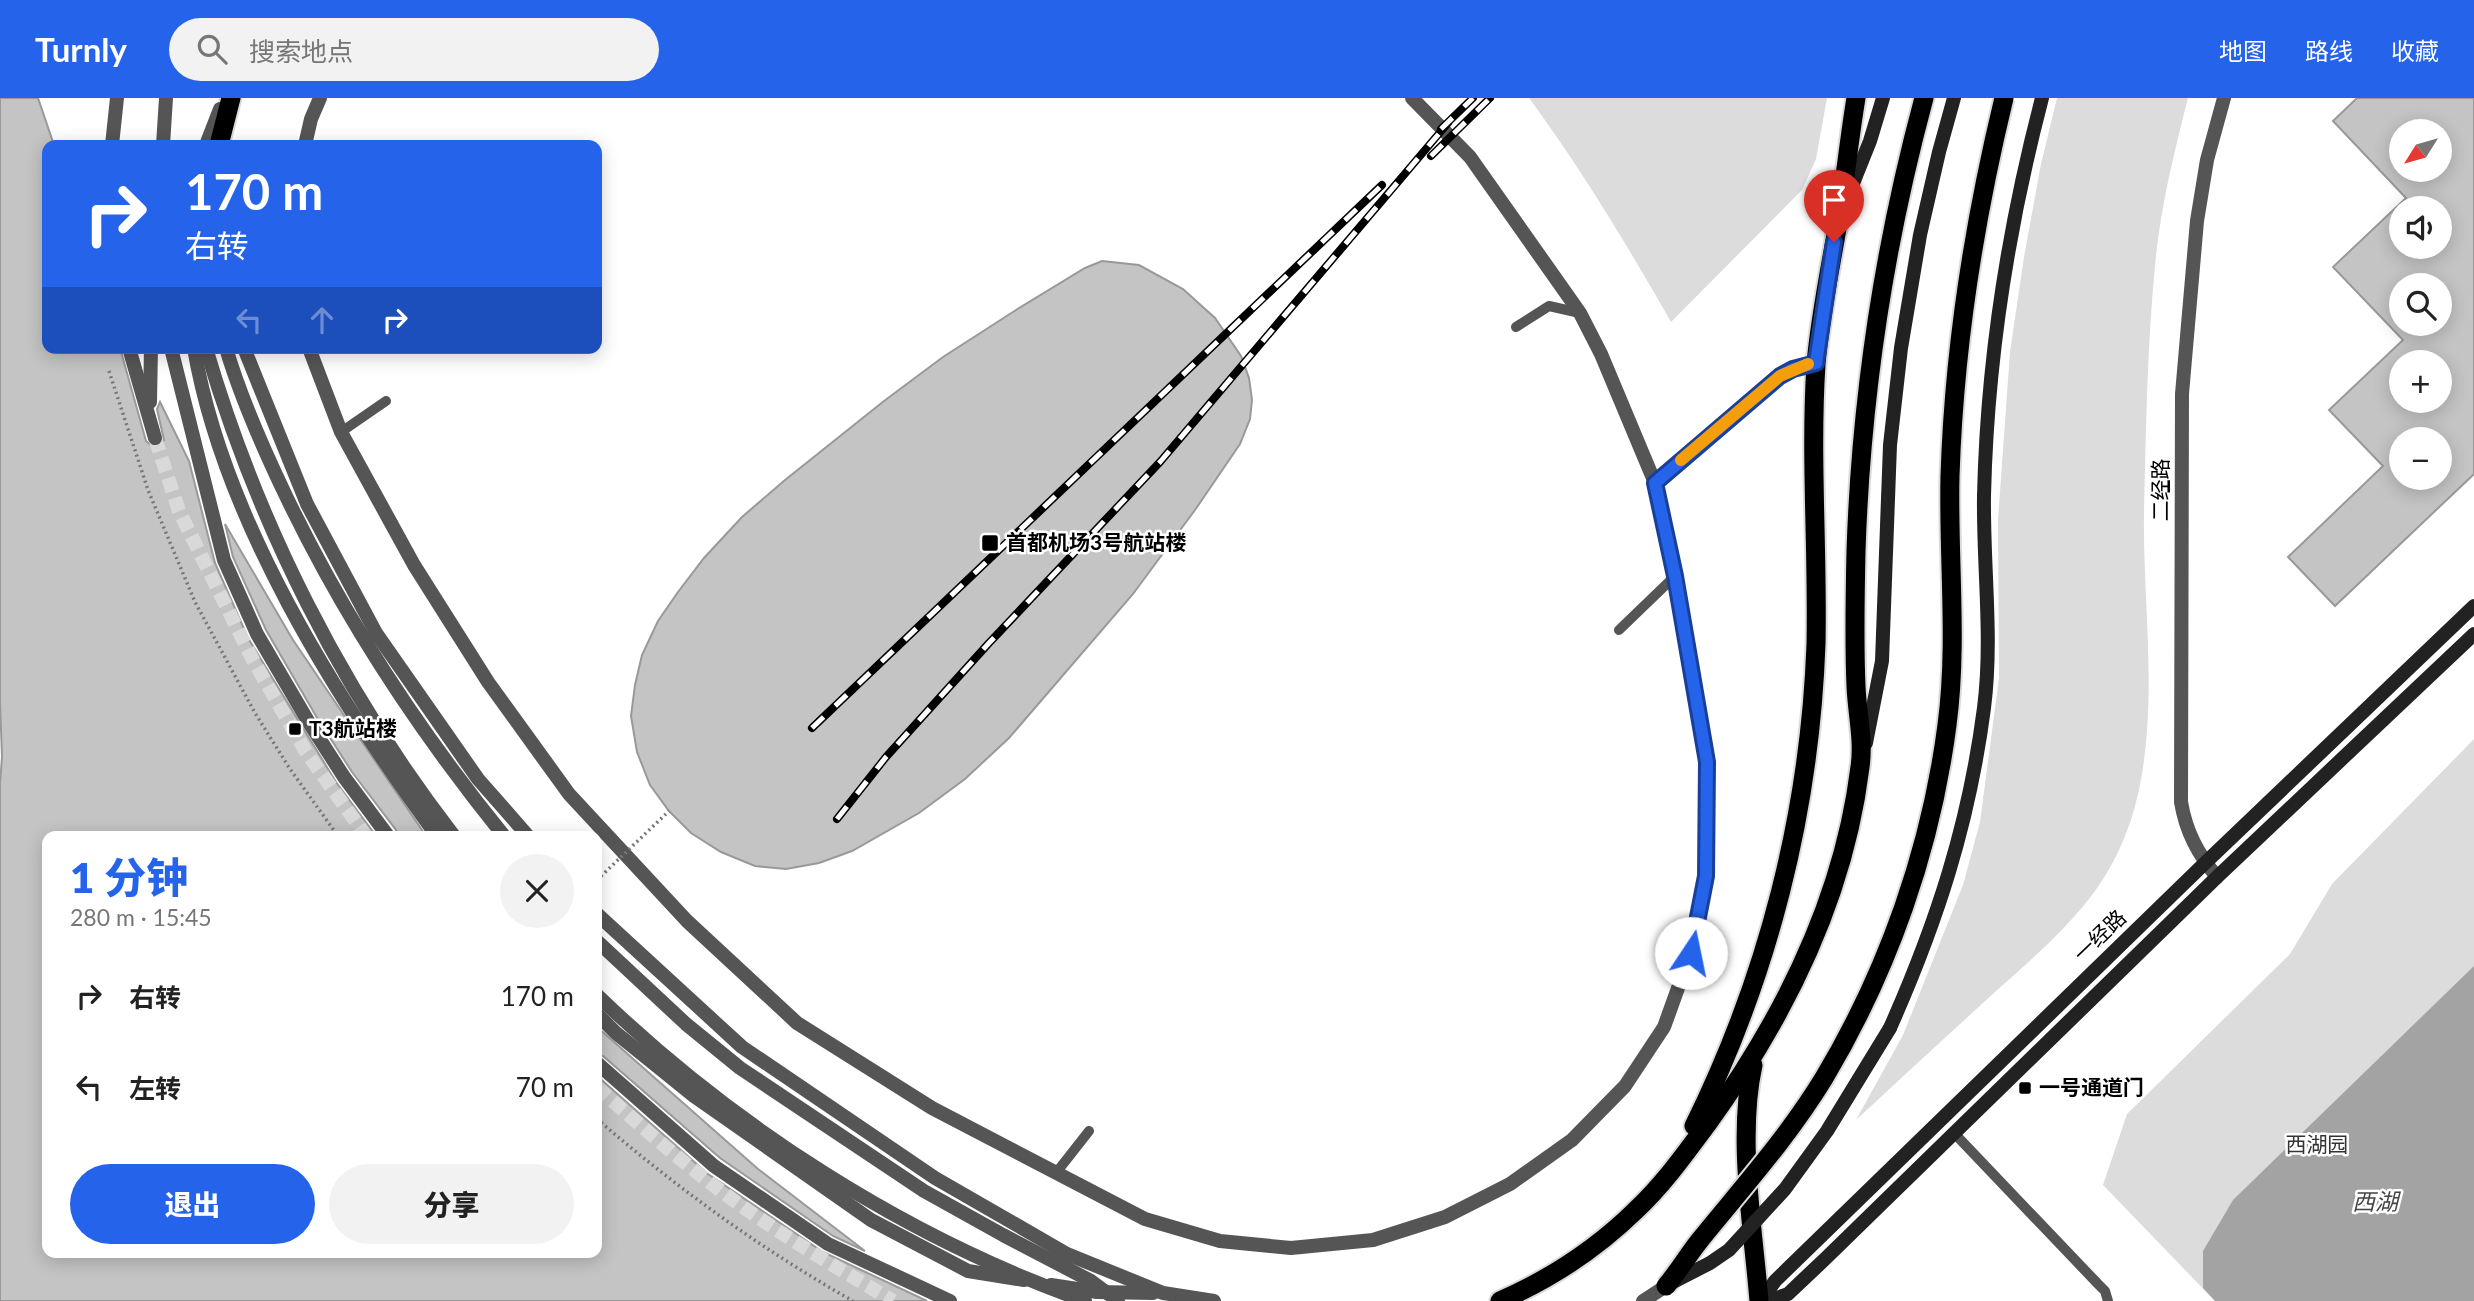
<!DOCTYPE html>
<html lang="zh">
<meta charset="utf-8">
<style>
body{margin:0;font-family:Lato,"Noto Sans SC",sans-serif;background:#f2f2f2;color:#222;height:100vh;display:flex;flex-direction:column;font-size:26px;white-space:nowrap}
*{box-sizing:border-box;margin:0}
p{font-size:23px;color:#767676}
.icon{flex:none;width:38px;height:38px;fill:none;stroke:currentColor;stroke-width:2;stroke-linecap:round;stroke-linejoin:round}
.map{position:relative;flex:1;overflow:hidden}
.details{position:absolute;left:42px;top:733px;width:560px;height:427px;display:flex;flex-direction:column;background:#fff;border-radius:14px;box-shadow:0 4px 18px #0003}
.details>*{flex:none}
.hud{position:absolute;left:42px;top:42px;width:560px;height:214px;border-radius:14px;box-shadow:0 4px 18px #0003;background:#2563eb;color:#fff;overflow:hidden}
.needle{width:46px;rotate:233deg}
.controls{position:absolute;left:2389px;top:21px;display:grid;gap:14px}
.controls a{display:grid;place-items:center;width:63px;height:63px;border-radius:50%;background:#fff;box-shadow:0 4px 18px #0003;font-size:35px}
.pin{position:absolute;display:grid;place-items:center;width:60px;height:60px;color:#fff;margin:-72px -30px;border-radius:50% 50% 50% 0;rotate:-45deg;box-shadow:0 0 7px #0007}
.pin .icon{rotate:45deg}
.me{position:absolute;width:77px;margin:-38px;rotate:11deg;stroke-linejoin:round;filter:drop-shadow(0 0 5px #0008)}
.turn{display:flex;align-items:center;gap:24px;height:147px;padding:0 28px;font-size:32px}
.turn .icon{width:91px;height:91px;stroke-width:2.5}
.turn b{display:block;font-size:49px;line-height:60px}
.lanes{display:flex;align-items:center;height:66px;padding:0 28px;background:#0003;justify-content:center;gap:35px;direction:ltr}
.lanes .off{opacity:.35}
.round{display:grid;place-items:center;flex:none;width:74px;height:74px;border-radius:37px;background:#f2f2f2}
.summary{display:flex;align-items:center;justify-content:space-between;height:119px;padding:0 28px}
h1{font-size:42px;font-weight:800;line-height:52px;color:#2563eb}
.action{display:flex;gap:14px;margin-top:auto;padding:14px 28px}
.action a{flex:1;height:80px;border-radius:42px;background:#2563eb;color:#fff;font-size:28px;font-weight:800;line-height:80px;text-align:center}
.action a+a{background:#f2f2f2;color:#222}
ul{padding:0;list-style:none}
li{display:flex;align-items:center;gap:21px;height:91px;padding:0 28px}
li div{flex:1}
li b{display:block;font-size:26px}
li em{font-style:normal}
header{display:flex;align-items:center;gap:42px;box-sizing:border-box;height:98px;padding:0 35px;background:#2563eb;color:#fff}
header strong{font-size:33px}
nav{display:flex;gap:38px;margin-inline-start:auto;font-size:24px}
.search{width:490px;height:63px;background:#f2f2f2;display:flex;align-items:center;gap:18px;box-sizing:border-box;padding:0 24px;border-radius:38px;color:#767676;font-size:26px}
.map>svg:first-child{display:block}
.green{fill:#dcdcdc}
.water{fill:#a3a3a3}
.building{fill:#c4c4c4;stroke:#999;stroke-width:2;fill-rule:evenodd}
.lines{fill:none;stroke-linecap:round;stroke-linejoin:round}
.tertiary-tunnel{stroke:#d9d9d9;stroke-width:14;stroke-dasharray:14 7;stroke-linecap:butt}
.trunk-casing{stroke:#dbdbdb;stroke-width:23}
.path{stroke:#777;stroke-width:3.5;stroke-dasharray:2 3.5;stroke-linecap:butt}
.service{stroke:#555;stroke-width:10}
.tertiary{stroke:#555;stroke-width:14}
.secondary{stroke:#222;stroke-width:14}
.trunk{stroke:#000;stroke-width:19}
.rail-casing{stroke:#000;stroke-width:8}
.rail{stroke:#fff;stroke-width:5;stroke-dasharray:16;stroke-linecap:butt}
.trunk-bridge-casing{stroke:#dbdbdb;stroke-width:23;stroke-linecap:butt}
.path-bridge{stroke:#777;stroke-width:3.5;stroke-dasharray:2 3.5;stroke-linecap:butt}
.tertiary-bridge{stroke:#555;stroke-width:14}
.secondary-bridge{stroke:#222;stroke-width:14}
.trunk-bridge{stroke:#000;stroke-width:19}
.route-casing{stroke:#184099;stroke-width:18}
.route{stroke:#2563eb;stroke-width:12}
.slow{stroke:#f59e0b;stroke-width:12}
.poi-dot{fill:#000;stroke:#fff;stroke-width:2.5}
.labels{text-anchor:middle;stroke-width:5;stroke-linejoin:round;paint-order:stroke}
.street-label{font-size:21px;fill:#000;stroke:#fff}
.poi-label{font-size:21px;font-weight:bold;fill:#000;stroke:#fff;text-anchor:start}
.park-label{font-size:21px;fill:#333;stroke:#fff}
.water-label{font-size:23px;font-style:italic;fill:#444;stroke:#fff}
</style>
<header>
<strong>Turnly</strong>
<div class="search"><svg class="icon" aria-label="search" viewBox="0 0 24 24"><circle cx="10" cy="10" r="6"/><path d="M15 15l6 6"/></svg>搜索地点</div>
<nav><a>地图</a><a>路线</a><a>收藏</a></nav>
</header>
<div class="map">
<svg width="2474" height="1203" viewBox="0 0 2474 1203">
<rect width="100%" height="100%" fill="#fff"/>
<!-- green -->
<g class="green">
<path d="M1529 0H1827L1816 61 1802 92 1671 224C1627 147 1582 72 1529 0Z"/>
<path d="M2057 0H2188C2174 55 2160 111 2155 168 2147 250 2146 332 2144 414 2142 531 2171 673 2105 778 2077 823 2034 859 1995 894 1948 937 1902 979 1856 1022L1903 937 1963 787 1980 724 1999 580 1998 422 2010 254 2024 159 2041 66Z"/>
<path d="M2474 641V1203H2215L2103 1087 2127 1016 2290 856 2332 786Z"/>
</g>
<!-- water -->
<path class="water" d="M2474 868V1203H2215L2203 1190V1153L2233 1102Z"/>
<!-- building -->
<g class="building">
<path d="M0 0H38L54 47H47V250H120L146 343 153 349 161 347 164 342 157 311 160 304 189 363 215 465 248 540 336 684 376 738H47V1155H597V978L708 1076 823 1154 927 1203H0V685L2 659 0 605Z"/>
<path d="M2357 0H2474V376L2335 508 2288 459 2383 368 2329 312 2403 242 2333 169 2406 100 2333 23ZM2401 33H2440V72H2401ZM2401 110H2440V149H2401ZM2401 187H2440V226H2401ZM2401 264H2440V303H2401ZM2401 341H2440V380H2401Z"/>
<path d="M1102 163 1139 167 1183 191 1215 220 1241 258 1249 280 1252 302 1250 321 1240 346 1195 412 1133 496 1009 640 965 681 919 715 852 753 819 765 786 771 755 768 721 754 691 735 669 713 650 687 637 654 631 618 635 587 642 557 658 523 678 494 704 460 742 419 785 382 884 303 943 259 1016 212 1085 170Z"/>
<path d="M225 426 293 542 426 738H397L396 732 352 674 316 618 266 532 233 459Z"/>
<path d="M597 929 758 1071 865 1153 833 1138 720 1060 603 958 597 956Z"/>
</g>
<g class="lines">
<!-- tertiary-tunnel -->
<g class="tertiary-tunnel">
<path d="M155 340 179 413 253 562 306 654 366 738"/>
<path d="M597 989C644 1031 692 1073 743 1109 791 1143 843 1173 893 1203"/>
</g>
<!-- trunk casing -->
<g class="trunk-casing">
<g id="trunk">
<path d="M219 47 231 0"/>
<path d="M1753 967C1737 1040 1753 1128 1759 1203"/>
<path d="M1694 1028C1768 878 1810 714 1816 546 1818 453 1810 359 1816 266 1820 219 1830 172 1838 125 1845 84 1849 42 1856 0"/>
<path d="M1500 1203C1550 1181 1596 1151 1635 1113 1663 1087 1685 1056 1708 1025 1784 920 1844 800 1860 669 1864 642 1857 615 1856 588 1854 543 1855 498 1856 453 1861 300 1884 148 1924 0"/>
</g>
</g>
<!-- path -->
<g class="path">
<path d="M109 273 148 392 195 504 255 615 290 671 338 738"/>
<path d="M597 1021C677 1090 761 1151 853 1203"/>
</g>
<!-- service -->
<g class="service">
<path d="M1516 229 1549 208 1580 215"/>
<path d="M341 334 386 303"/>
<path d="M1619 532 1675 478"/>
<path d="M1954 1035 2098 1186 2105 1193 2108 1203"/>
<path d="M1056 1075 1089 1033"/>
</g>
<!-- tertiary -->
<g class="tertiary">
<path d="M112 47 117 0"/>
<path d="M163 47 166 0"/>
<path d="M206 47 220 11"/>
<path d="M305 47 311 21 320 0"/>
<path d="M129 250 155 340"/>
<path d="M171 250 224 462 257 536 308 623 344 679 388 738"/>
<path d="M194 250C223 421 336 600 437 738"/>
<path d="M206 250C258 427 342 593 454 738"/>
<path d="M226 250C241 301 263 350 286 398 345 521 419 633 504 738"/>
<path d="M244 250 307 406 376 535 478 681 528 738"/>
<path d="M309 250 341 334 414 467 488 584 569 696 687 823 797 925 932 1010 1145 1121 1220 1143 1291 1150 1373 1142 1445 1119 1510 1086 1572 1042 1625 988 1664 929 1691 854 1706 778 1707 665 1675 478 1655 385 1601 256 1580 215 1470 59 1412 0"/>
<path d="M150 304 151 250"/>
<path d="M1655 385 1780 278 1793 271 1817 265"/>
<path d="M2217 779C2198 756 2186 734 2181 704L2182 296 2197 123 2207 62 2224 0"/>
<path d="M597 816 742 949 935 1080 1067 1156 1163 1195 1214 1203"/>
<path d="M597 916 616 935 694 998 871 1122 968 1173 1024 1182"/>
<path d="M597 965 714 1068 828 1146 950 1203"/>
<path d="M1051 1187 1097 1194 1153 1195"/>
<path d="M1643 1203 1666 1188"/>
</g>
<!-- secondary -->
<g class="secondary">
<path d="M1848 98 1870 43 1883 0"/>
<path d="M1866 645 1882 563 1890 347 1901 250 1920 137 1939 54 1954 0"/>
<path d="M1890 930C1937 824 1969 726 1984 610 1993 540 1983 469 1984 398 1987 264 2008 130 2042 0"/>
<path d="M1761 1203 1775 1183 2205 765 2474 508"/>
<path d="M1768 1203 1788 1196 1826 1160 2217 779 2474 536"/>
</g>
<!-- trunk -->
<use href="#trunk" class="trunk"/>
<!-- rail casing -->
<g class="rail-casing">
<g id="rail">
<path d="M1441 31 1473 0"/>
<path d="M1431 58 1490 0"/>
<path d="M812 630 1382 87"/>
<path d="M837 721 886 659 989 545 1160 364 1448 25"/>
</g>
</g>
<!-- rail -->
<use href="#rail" class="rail"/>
<!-- trunk-bridge casing -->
<g class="trunk-bridge-casing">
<path id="trunk-bridge" d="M1666 1188C1678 1174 1688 1157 1700 1142 1743 1089 1788 1039 1824 980 1888 873 1931 751 1947 627 1958 545 1948 461 1950 378 1954 251 1974 124 2004 0"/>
</g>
<!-- path-bridge -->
<path class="path-bridge" d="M597 782 669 713"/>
<!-- tertiary-bridge -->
<g class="tertiary-bridge">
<path d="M597 843 686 926 740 970 924 1093 1003 1137 1091 1183 1118 1203"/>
<path d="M597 897C734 1029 905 1139 1085 1203"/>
</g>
<!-- secondary-bridge -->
<path class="secondary-bridge" d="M1673 1184 1710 1165 1729 1152 1785 1091 1827 1033 1890 930"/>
<!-- trunk-bridge -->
<use href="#trunk-bridge" class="trunk-bridge"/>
</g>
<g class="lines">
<!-- route casing -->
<g class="route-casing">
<path id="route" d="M1691 855 1706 778 1707 664 1675 478 1655 385 1780 278 1793 271 1816 265 1834 144"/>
</g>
<!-- route -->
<use href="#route" class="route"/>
<!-- slow -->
<path class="slow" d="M1681 362 1780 278 1808 266"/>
</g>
<!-- markers -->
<g class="poi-dot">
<rect x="981" y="436" width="18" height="18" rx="3.5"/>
<rect x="288" y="624" width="14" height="14" rx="3.5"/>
<rect x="2018" y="983" width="14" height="14" rx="3.5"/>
</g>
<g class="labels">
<!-- street labels -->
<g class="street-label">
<text transform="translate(2161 392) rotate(-90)" y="7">二经路</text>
<text transform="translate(2100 838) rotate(-44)" y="7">一经路</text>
</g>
<!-- poi labels -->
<g class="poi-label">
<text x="1006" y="452">首都机场3号航站楼</text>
<text x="309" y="638">T3航站楼</text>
<text x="2039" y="997">一号通道门</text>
</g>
<!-- park labels -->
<g class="park-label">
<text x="2317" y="1054">西湖园</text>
</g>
<!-- water labels -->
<g class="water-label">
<text x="2375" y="1112">西湖</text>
</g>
</g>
</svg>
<div class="controls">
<a><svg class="needle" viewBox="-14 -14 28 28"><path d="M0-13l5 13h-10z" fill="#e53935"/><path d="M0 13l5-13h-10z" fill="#767676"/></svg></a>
<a><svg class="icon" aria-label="sound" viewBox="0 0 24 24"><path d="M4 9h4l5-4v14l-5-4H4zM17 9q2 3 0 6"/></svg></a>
<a><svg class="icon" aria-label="search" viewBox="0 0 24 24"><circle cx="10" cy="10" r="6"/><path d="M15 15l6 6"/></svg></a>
<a>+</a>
<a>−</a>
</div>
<div class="pin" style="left:1834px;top:144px;background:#d93025"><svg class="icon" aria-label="arrive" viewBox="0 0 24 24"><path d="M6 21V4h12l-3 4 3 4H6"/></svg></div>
<svg class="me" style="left:1691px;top:855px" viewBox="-20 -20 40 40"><circle r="19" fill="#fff"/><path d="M0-13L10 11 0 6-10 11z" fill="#2563eb"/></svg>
<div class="hud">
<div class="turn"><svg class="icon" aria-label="right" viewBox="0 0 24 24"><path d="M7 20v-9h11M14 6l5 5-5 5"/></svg><div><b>170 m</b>右转</div></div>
<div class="lanes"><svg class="icon off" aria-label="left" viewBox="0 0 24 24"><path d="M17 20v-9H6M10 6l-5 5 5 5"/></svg><svg class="icon off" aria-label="ahead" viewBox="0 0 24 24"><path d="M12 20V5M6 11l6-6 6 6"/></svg><svg class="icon" aria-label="right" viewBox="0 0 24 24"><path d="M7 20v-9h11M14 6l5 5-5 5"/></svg></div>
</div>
<section class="details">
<div class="summary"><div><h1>1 分钟</h1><p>280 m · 15:45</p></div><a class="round"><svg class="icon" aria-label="close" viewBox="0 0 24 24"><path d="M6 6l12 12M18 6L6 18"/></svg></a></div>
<ul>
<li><svg class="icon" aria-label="right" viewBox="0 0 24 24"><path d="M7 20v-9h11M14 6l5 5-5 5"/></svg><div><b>右转</b></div><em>170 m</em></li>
<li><svg class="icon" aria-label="left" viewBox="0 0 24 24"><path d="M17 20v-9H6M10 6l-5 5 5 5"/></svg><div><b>左转</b></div><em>70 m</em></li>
</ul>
<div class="action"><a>退出</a><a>分享</a></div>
</section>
</div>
